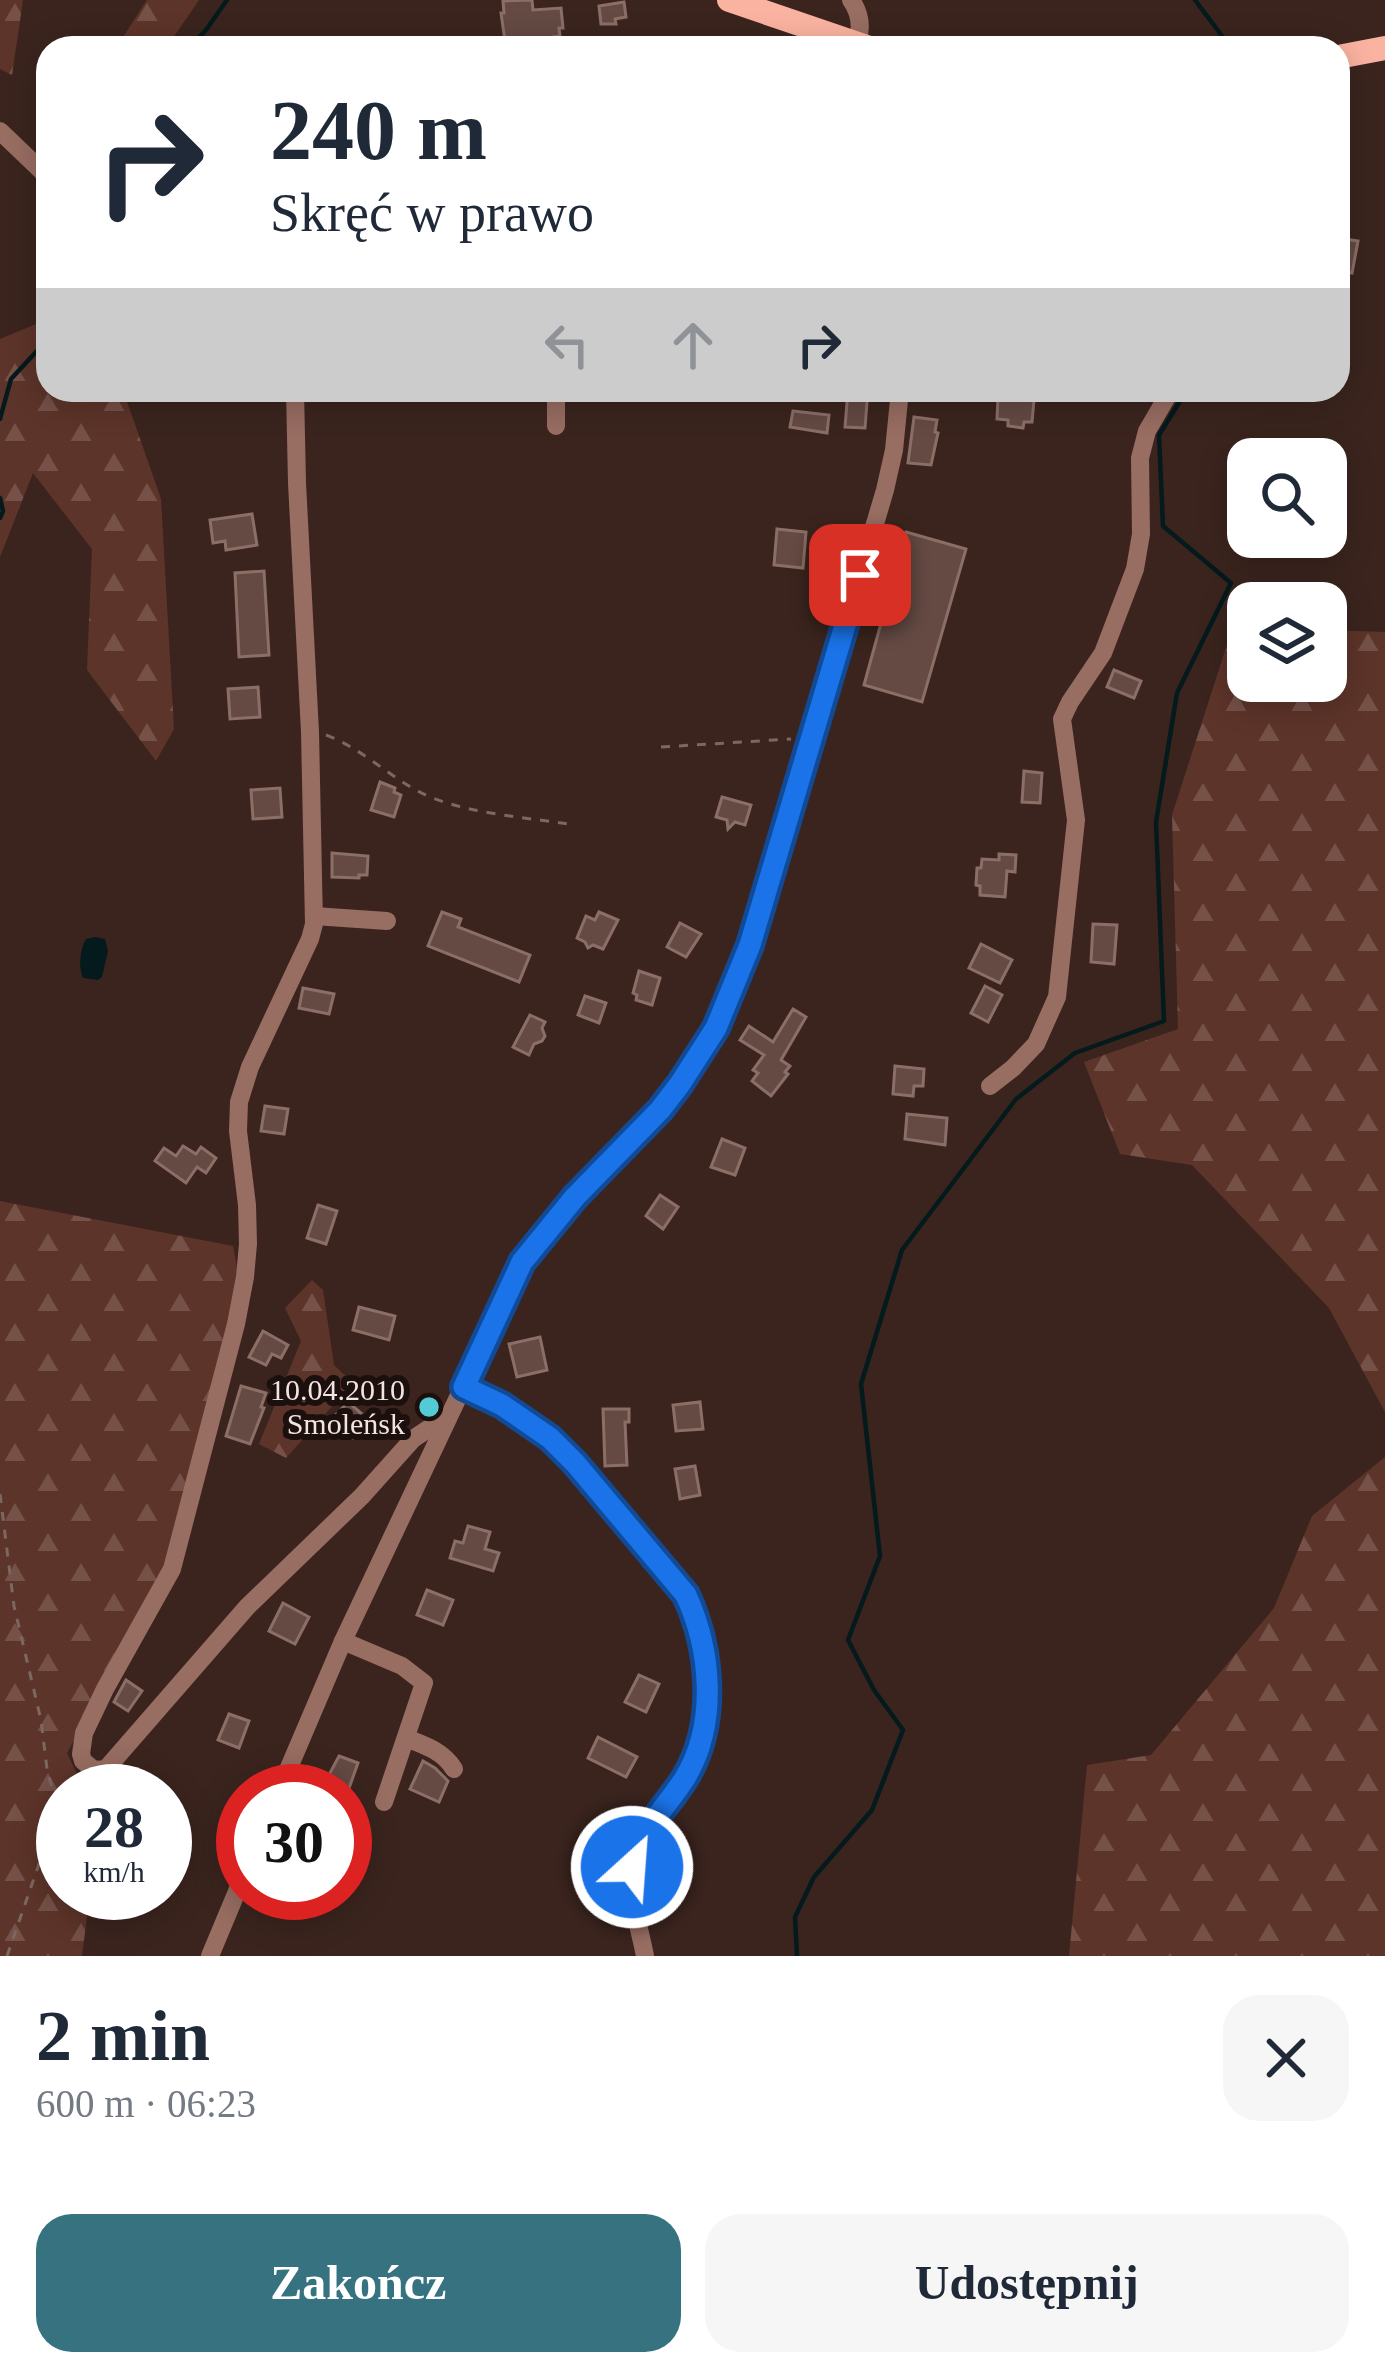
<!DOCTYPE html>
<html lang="pl">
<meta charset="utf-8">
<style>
body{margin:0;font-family:"Times New Roman",serif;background:#f6f6f7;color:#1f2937;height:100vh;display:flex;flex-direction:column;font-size:45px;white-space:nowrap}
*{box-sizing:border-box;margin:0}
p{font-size:39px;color:#747a83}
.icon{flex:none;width:66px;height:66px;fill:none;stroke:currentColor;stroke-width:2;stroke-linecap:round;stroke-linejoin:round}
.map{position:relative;height:1956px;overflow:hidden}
.panel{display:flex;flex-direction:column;background:#fff;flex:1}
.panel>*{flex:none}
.hud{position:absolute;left:36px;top:36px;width:1314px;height:366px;border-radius:36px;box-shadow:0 6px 30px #0003;background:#fff;color:#1f2937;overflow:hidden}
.fabs{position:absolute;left:1227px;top:438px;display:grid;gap:24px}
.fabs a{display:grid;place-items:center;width:120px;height:120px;border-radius:24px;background:#fff;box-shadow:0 6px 30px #0003;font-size:60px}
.speed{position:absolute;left:36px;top:1764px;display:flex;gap:24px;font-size:60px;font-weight:700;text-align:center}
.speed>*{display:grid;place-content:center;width:156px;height:156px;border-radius:50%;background:#fff;box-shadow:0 6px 30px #0003;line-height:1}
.speed small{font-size:30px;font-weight:400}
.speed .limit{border:18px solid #d22;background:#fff;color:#111}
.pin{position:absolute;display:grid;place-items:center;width:102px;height:102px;color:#fff;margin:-51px;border-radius:24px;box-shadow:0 6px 18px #0006}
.me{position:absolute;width:132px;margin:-66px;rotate:26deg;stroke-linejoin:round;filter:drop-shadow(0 0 9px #0008)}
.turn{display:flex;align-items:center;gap:42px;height:252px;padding:0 36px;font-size:54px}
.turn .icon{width:156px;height:156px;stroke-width:2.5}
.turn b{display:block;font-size:84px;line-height:102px}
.lanes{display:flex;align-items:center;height:114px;padding:0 36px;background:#0003;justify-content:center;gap:60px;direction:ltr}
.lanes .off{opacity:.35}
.round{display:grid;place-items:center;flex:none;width:126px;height:126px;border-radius:36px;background:#f6f6f7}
.summary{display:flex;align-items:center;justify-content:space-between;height:204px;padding:0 36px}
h1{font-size:72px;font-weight:800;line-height:90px}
.action{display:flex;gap:24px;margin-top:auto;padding:24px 36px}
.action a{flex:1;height:138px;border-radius:36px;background:#36727f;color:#fff;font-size:48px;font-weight:800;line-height:138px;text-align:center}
.action a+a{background:#f6f6f7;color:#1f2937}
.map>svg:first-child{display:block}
.forest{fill:url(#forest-firs)}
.water{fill:#041a1c}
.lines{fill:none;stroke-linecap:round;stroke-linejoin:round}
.stream{stroke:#041a1c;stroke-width:4.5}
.building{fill:#644a43;stroke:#8b6f67;stroke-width:3}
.path{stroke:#7c6762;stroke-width:3;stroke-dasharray:9 9;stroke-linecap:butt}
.minor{stroke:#986d62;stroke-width:18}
.major{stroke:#fbb3a1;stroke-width:24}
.route-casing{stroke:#114b97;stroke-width:30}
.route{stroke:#1a73e8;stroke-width:21}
.poi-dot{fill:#52cbd7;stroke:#1b100d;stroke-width:4.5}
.labels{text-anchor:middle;stroke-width:12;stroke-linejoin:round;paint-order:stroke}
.poi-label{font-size:30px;fill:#f4e4e0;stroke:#1b100d;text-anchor:end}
</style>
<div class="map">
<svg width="1385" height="1956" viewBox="0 0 1385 1956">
<defs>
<pattern id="forest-firs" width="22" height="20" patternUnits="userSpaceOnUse" patternTransform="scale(3)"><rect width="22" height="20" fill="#5d3429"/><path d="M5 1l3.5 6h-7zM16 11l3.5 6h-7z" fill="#755148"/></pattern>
</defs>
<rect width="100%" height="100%" fill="#3b241e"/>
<!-- forest -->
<g class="forest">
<path d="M0 0H23L12 75 0 69Z"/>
<path d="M147 0H199L166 48H116Z"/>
<path d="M48 319V390H123L161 499 174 729 156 761 87 670 92 549 33 473 0 557V339Z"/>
<path d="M1242 598 1253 603H1248V681H1326V630L1385 632V1412L1329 1308 1192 1165 1120 1154 1084 1062 1178 1029 1172 815Z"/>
<path d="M0 1201 233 1246 239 1278 165 1571 67 1753 85 1791H63V1893H90L82 1956H0Z"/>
<path d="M312 1280 323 1290 334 1365 353 1383 286 1458 259 1444 301 1341 285 1308Z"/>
<path d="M1385 1457V1956H1069L1087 1765 1151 1755 1274 1608 1312 1516Z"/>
</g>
<!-- water -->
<path class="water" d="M95 937 105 939 108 951 102 977 98 980 83 978C78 967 80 949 86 939Z"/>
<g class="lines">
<!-- stream -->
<g class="stream">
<path d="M1195 0 1231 48"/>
<path d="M189 48 206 30 227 0"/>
<path d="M0 419 11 379 48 339"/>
<path d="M0 498 3 511 0 518"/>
<path d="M797 1956 795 1917 814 1877 872 1810 903 1730 874 1690 848 1640 880 1556 861 1384 902 1250 1016 1099 1075 1053 1164 1021 1156 822 1177 693 1231 583 1163 526 1159 435 1187 390"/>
</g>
</g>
<!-- building -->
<g class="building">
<path d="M532 0 533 10 561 8 563 28H559L560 36 553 37 554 48H506L501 13H504L503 1Z"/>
<path d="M624 2 626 17 615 19 616 24H601L599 6Z"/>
<path d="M1338 238 1358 241 1352 273 1338 271Z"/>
<path d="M848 390H868L865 428 845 427Z"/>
<path d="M998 397 1034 400 1032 422H1024L1023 428 1008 426V420L997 419Z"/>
<path d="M793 411 829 415 827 433 790 427Z"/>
<path d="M914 417 937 420 935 432 938 433 931 465 908 463Z"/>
<path d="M252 514 257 545 226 550 225 541 213 543 210 520Z"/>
<path d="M777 529 806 532 803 568 774 565Z"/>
<path d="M906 532 966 549 922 702 864 685Z"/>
<path d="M264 571 269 655 239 657 235 573Z"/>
<path d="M1114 670 1141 681 1134 698 1107 687Z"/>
<path d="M258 687 260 717 230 719 228 689Z"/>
<path d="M1024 771 1042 773 1040 803 1022 802Z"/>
<path d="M380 782 395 788 394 792 401 795 394 817 371 810Z"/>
<path d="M280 788 282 817 253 819 251 790Z"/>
<path d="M722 797 751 805 745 825 735 822 728 829 727 820 716 817Z"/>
<path d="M332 853 368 856 367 875H359V878L332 877Z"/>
<path d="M999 854 1016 855 1015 872 1007 871 1005 897 980 895V886L976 885 977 868H981L982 859 999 860Z"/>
<path d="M442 912 461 919 458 927 530 955 519 982 428 946Z"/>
<path d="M599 912 618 920 603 949 593 945 588 948 585 942 577 938 586 916 595 920Z"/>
<path d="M680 923 701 934 686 957 667 947Z"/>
<path d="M1093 924 1117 925 1114 964 1091 962Z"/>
<path d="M981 944 1012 960 1000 983 969 968Z"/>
<path d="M639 971 660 978 652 1005 636 1000 637 995 633 993Z"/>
<path d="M985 986 1002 995 988 1022 971 1013Z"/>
<path d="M303 988 334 994 329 1014 299 1008Z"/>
<path d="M585 996 606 1003 599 1023 578 1015Z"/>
<path d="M793 1009 806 1017 781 1060 790 1066 785 1072 788 1074 771 1096 752 1081 758 1073 753 1070 764 1055 740 1040 749 1026 773 1042Z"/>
<path d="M530 1015 545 1022 542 1028 545 1036 542 1041 534 1044 529 1055 513 1047Z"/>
<path d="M895 1066 924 1069 923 1086H914L913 1096 893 1094Z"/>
<path d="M265 1106 288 1109 284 1134 261 1131Z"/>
<path d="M907 1114 947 1118 945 1145 905 1139Z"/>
<path d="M722 1139 745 1148 735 1175 711 1167Z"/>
<path d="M183 1146 196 1154 201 1147 216 1158 206 1173 197 1167 186 1183 155 1161 164 1148 176 1156Z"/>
<path d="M660 1195 678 1207 663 1229 646 1216Z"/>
<path d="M318 1205 337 1211 326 1244 307 1238Z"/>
<path d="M359 1307 395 1316 389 1340 353 1330Z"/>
<path d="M263 1331 288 1345 281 1358 272 1354 266 1365 249 1357Z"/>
<path d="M540 1337 547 1370 517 1377 509 1344Z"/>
<path d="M241 1386 266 1393 261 1407 264 1408 250 1444 226 1436Z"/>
<path d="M348 1402 361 1413 358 1416 366 1424 353 1438 332 1419Z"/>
<path d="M700 1402 703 1429 676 1431 673 1405Z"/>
<path d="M603 1409H629V1422H625L627 1465 605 1466Z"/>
<path d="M695 1466 700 1495 680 1499 675 1469Z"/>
<path d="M468 1526 490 1532 485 1549 499 1553 493 1571 450 1558 455 1541 463 1543Z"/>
<path d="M427 1590 453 1600 443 1625 417 1615Z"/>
<path d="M283 1603 309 1617 295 1644 269 1631Z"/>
<path d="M639 1675 659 1684 646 1712 625 1702Z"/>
<path d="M126 1680 142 1691 128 1711 114 1702Z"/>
<path d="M229 1714 249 1721 239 1748 218 1740Z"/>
<path d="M598 1737 637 1757 626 1777 588 1758Z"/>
<path d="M339 1756 358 1763 348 1791 322 1788Z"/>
<path d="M423 1761 435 1768 448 1781 439 1802 410 1789Z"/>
</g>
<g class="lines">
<!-- path -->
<g class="path">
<path d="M326 735C364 749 393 781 430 797 473 814 523 817 568 824"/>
<path d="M661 747 791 739"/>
<path d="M0 1494 14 1606 41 1720 47 1769 52 1788 62 1800"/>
<path d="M7 1956 61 1801"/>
</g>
<!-- minor -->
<g class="minor">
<path d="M851 0C861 14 862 28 857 44"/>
<path d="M801 48 810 40 814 29"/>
<path d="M0 131 48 177"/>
<path d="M295 390 297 483 310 732 314 924 310 939 250 1067 239 1102 238 1131 247 1205 248 1244 245 1277 236 1324 172 1569 105 1689 84 1733 81 1754 83 1761 94 1770 106 1769 247 1607 362 1496 413 1439 431 1427 444 1426"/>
<path d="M517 390 556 392V426"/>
<path d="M314 916 387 921"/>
<path d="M990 1086 1013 1068 1036 1044 1057 997 1076 820 1062 719 1070 702 1103 653 1135 569 1141 534 1140 458 1147 431 1171 390"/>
<path d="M464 1387 502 1405 550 1438 575 1463 685 1595C712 1652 718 1730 680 1784 665 1806 642 1827 635 1854 625 1887 639 1924 645 1956"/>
<path d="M343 1641 402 1666 424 1683 384 1802"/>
<path d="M406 1738C424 1745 443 1751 454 1769"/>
<path d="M279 1791 343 1641 522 1262 575 1197 660 1110 681 1084 715 1028 750 945 885 490 894 450 900 390"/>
<path d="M210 1956 243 1877"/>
</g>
<!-- major -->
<g class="major">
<path d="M729 0 870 48"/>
<path d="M1338 57 1385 48"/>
</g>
</g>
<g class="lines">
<!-- route casing -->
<g class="route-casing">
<path id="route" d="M632 1867C640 1830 666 1808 685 1778 718 1723 711 1650 686 1595L575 1463 550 1438 502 1405 464 1387 522 1262 575 1197 660 1110 680 1084 716 1028 750 945 860 575"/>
</g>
<!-- route -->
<use href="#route" class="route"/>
</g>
<!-- markers -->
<circle class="poi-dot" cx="429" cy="1407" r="12"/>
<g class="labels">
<!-- poi labels -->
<g class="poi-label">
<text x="405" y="1400">10.04.2010<tspan x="405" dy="34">Smoleńsk</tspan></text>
</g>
</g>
</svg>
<div class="fabs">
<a><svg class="icon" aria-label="search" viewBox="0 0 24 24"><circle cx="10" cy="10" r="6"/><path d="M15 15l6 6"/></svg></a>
<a><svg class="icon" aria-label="layers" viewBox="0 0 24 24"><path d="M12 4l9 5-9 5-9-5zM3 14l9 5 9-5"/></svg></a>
</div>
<div class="speed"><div>28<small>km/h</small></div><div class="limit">30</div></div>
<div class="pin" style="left:860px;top:575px;background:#d93025"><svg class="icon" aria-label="arrive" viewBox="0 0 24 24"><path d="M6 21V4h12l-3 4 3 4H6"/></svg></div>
<svg class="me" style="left:632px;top:1867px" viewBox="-20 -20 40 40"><circle r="17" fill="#1a73e8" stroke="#fff" stroke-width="3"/><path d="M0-11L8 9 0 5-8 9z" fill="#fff"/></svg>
<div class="hud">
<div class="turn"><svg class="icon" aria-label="right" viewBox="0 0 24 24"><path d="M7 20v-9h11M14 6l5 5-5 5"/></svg><div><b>240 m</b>Skręć w prawo</div></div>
<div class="lanes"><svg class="icon off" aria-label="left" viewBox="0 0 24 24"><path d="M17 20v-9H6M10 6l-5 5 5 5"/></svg><svg class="icon off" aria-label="ahead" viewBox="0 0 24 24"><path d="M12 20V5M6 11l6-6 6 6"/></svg><svg class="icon" aria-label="right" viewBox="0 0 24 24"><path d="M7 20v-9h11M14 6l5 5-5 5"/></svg></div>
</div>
</div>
<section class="panel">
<div class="summary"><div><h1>2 min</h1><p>600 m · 06:23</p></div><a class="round"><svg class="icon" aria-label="close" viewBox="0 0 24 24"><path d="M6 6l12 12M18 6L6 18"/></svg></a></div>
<div class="action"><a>Zakończ</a><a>Udostępnij</a></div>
</section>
